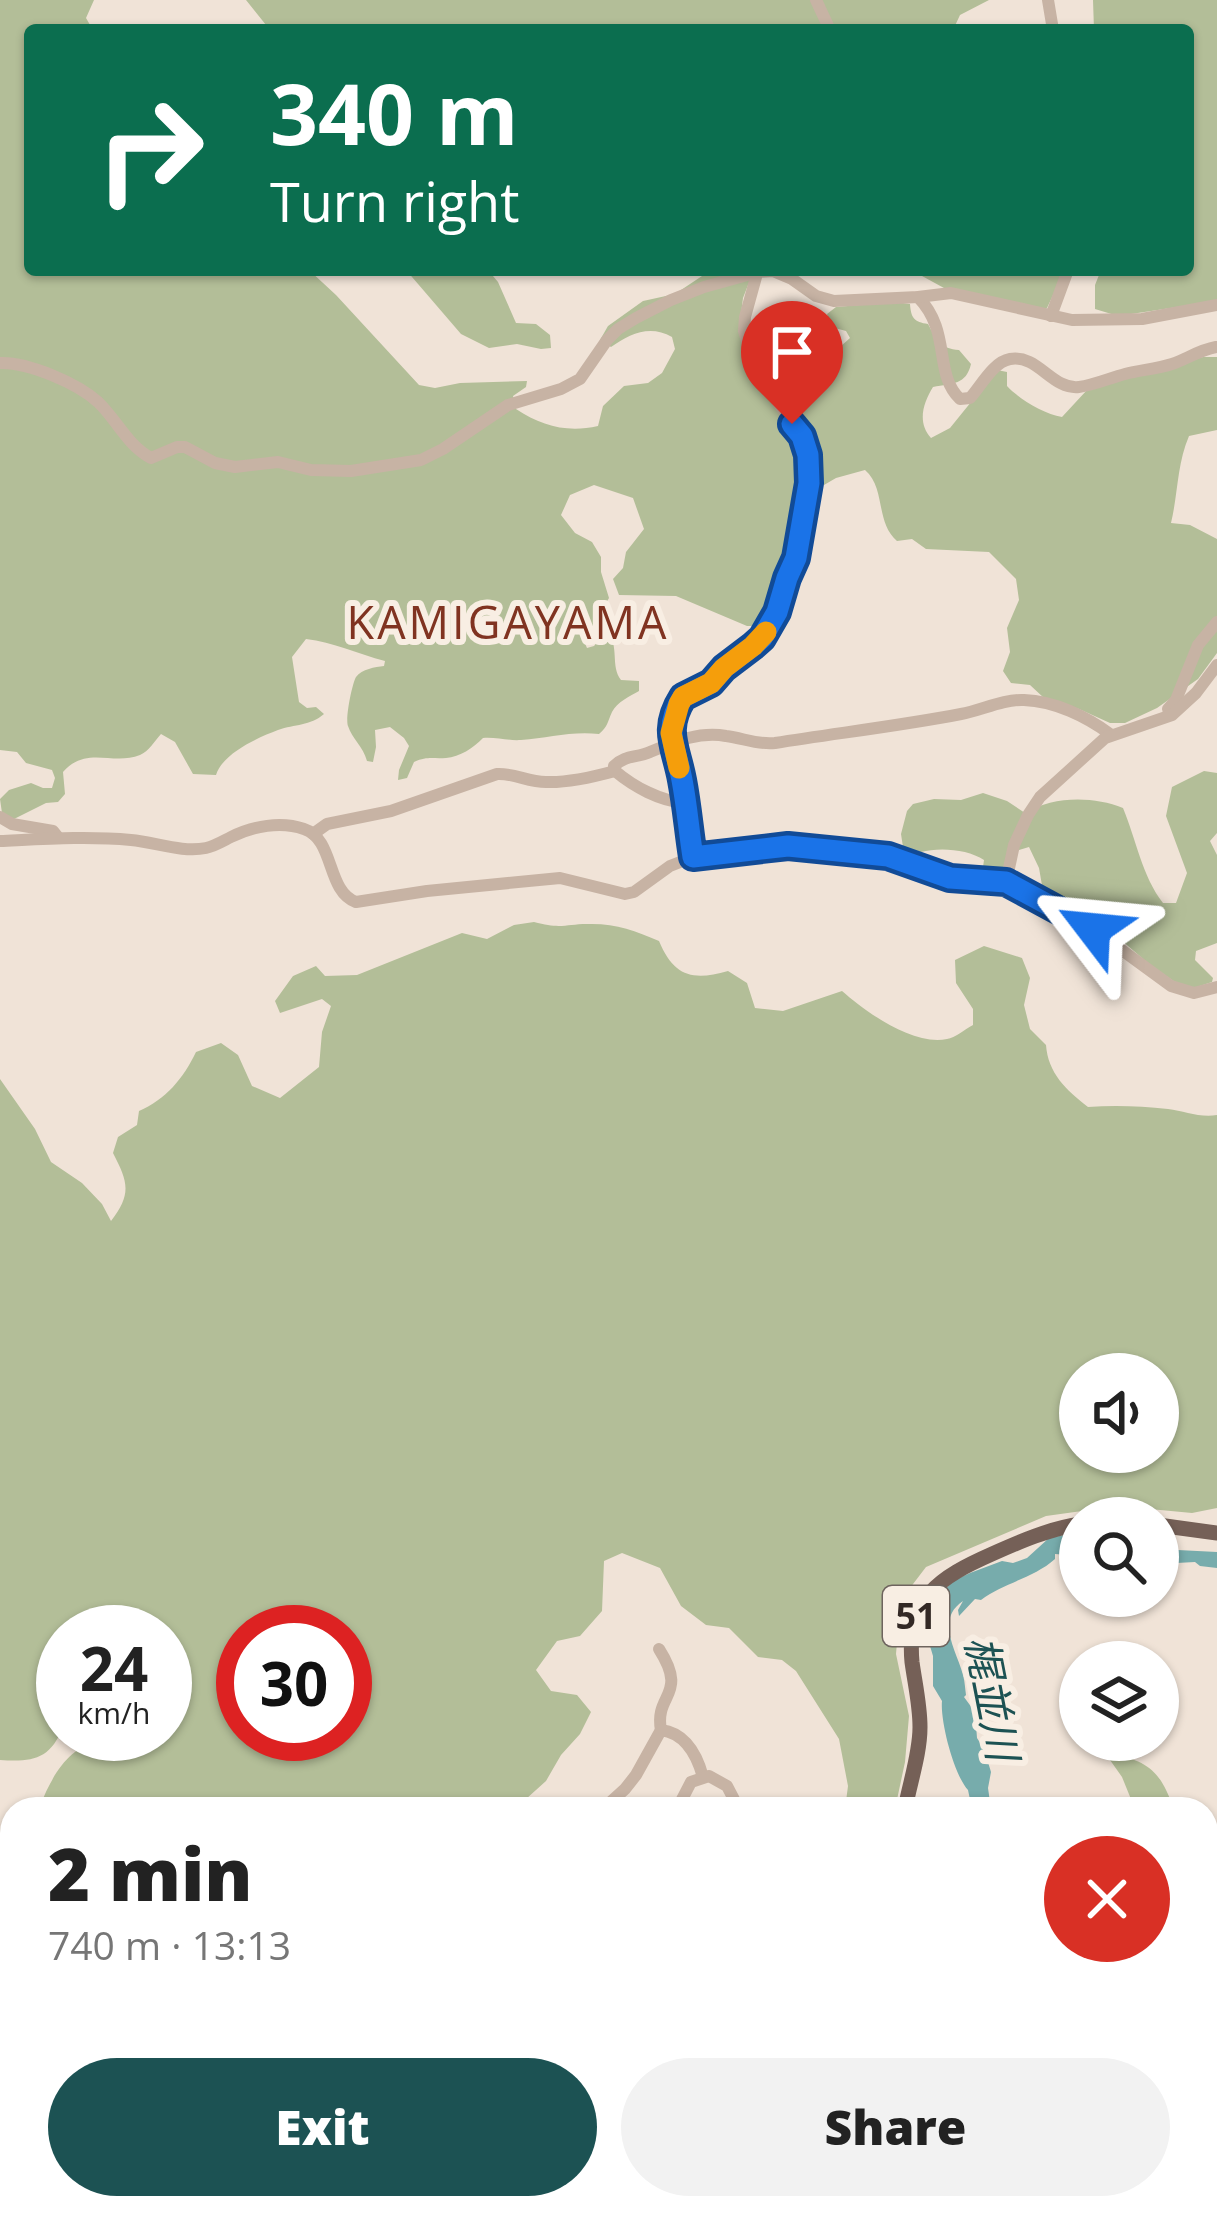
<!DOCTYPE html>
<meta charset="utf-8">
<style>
body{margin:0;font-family:"Open Sans","Noto Sans JP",sans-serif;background:#f2f2f2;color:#222;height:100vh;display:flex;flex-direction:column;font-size:45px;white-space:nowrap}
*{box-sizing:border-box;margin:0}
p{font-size:39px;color:#767676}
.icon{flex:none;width:66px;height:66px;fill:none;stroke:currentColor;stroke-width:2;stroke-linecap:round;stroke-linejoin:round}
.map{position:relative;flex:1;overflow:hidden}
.panel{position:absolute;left:0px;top:1797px;width:1218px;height:423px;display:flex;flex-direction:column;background:#fff;border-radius:36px 36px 0 0;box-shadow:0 3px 9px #0004}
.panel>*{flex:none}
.banner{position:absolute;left:24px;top:24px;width:1170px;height:252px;border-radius:12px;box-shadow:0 3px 9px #0004;background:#0b6e4f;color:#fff;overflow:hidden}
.fabs{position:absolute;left:1059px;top:1353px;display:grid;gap:24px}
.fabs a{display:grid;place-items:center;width:120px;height:120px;border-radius:50%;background:#fff;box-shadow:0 3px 9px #0004;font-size:60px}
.speed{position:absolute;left:36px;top:1605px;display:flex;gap:24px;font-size:60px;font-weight:700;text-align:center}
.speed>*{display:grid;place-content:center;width:156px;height:156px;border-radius:50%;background:#fff;box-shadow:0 3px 9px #0004;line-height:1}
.speed small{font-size:30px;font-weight:400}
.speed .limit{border:18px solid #d22;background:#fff;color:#111}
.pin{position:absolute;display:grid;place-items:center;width:102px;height:102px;color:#fff;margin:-123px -51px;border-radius:50% 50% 50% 0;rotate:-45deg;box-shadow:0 0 12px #0007}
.pin .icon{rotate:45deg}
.me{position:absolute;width:132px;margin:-66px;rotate:299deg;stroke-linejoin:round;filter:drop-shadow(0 0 9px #0008)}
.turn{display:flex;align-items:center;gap:42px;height:252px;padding:0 48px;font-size:54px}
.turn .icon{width:156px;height:156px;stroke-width:2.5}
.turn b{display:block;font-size:84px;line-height:102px}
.round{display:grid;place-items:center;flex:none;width:126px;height:126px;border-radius:63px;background:#f2f2f2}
.overview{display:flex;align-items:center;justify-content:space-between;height:204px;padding:0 48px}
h1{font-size:72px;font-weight:800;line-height:90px}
.button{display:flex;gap:24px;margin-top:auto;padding:24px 48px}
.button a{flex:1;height:138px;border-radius:72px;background:#1c5253;color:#fff;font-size:48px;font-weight:800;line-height:138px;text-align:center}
.button a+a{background:#f2f2f2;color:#222}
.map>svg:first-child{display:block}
.green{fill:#b3be98;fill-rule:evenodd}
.water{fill:#77acac}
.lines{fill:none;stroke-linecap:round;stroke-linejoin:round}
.minor{stroke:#c7b3a4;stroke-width:12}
.major{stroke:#756057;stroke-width:15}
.route-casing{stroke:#114b97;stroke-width:30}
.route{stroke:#1a73e8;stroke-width:21}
.slow{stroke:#f59e0b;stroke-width:21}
.labels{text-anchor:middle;stroke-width:12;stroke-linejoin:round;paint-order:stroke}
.shield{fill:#f8eee3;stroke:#6e645e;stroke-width:3}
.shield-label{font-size:36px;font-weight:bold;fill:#332925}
.water-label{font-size:42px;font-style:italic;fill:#1c5253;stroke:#f8eee3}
.quarter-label{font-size:45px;letter-spacing:3px;fill:#803321;stroke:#f8eee3}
</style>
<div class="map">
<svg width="1217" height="2218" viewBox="0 0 1217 2218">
<rect width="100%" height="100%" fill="#f0e3d7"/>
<!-- green -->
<g class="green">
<path d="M0 0H94L86 18 93 30H30V270H309L336 295 419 385 435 388 460 383 527 381 526 387 513 396 516 409C542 426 567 433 598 426L603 406 624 386 648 383 662 373 675 349 672 337C650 324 629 334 611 347L600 340 608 326 643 301 675 294 702 276 721 270H748L750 280 743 298 739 331 797 441 803 464 789 554 769 615 760 626H747L676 596 619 595 613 579 623 568 626 552 644 529 633 498 594 485 570 495 561 515 575 533 592 542 601 557V572L609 598 584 641 587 648 594 646 607 631C620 646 610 666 621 680L639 681V691C630 696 617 702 612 712 607 723 608 726 599 734 571 731 548 738 521 740 509 741 497 737 483 738 473 748 460 757 446 758 432 759 428 756 414 762L407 778 398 780 399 770 409 746 404 738 390 727 375 730 376 747 373 762 367 761C363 746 352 739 348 726 345 719 352 684 356 677 362 669 375 667 384 666L385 661C358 654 333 642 306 639L292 657 299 702 307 708 316 707 324 714C310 726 295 724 278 730 257 738 223 753 216 775L193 774 175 742 161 734C154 742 149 751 140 755 112 766 87 745 63 772L65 794 58 802 46 803 14 819 2 813 0 799 9 790 31 783 43 788H52L55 778 52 770 26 763 17 752 0 750Z"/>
<path d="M246 0H989L960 15 953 30H270Z"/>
<path d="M1093 0H1217V301L1118 316 1095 309V285L1101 270H1188V30H1094Z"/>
<path d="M406 270H488L498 282 516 323 536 324 550 335 551 348 541 349 517 344 489 348 461 334Z"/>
<path d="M911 270H1061V278L1047 308 1038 311 944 288Z"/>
<path d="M895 302 910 304C911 318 914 322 928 324 936 339 941 349 959 350L971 364C966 385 953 383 933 387 923 403 917 423 931 438L950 428 997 370 1007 372V386C1019 399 1044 414 1062 417L1087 390 1203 357H1217V430L1189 436C1177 464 1178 494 1171 523L1190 525 1217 539V653L1198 679 1157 708 1125 723H1110L1079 709 1044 698 1030 685 1011 683 1003 671 1010 652 1007 628 1019 600 1016 579 989 552 926 549 912 539 897 541C875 522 886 488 865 470L836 478 824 485 816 476 815 452 784 397C802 370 828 359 850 338L846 331 831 327 827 314 836 307Z"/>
<path d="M1204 771 1217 773V833L1210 841 1217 855V943L1196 951 1195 960 1213 978 1212 982 1194 988 1178 984 1150 965 1112 932 1054 902 1043 891 1039 868 1029 847 1019 850 993 878 944 873 931 866 935 862 983 867 984 860C968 849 939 847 921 852L922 861 918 863 903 847 901 834 907 811 913 804 934 799 961 800 983 793 1007 801 1025 813C1053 796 1093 796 1123 808 1136 839 1142 876 1163 903H1176L1187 873 1166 816 1172 787Z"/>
<path d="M534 922C563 930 567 923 592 924 617 924 636 931 659 941 674 977 693 981 728 971L747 983 755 1008 783 1011 842 991C866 1012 913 1046 947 1039 955 1038 965 1029 973 1025V1009L956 983 955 960 984 946 1022 958 1030 978 1024 1005 1030 1029 1046 1045C1048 1073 1066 1090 1088 1107 1114 1105 1141 1106 1168 1109 1184 1111 1200 1118 1217 1115V1508L1192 1513 1118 1506 1046 1516 926 1567 910 1588 899 1619 896 1654 909 1716 905 1762 895 1809H845L848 1786 839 1739 796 1671 782 1660 758 1657 729 1628 706 1625 681 1606 660 1568 622 1553 604 1561 602 1611 580 1636 557 1641 536 1670 551 1691 577 1695 591 1712 580 1734 561 1755 546 1781 526 1799 524 1809H43L40 1806C67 1737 99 1734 165 1734V1632H63V1727C50 1760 32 1762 0 1760V1079L35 1129 51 1162 82 1183 102 1204 111 1221C132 1194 128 1182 113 1153L118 1137 137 1125 139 1111C166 1099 183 1079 196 1052L221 1043 238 1055 252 1086 280 1098 319 1067 322 1032 331 1006 322 999 280 1013 275 1001 293 976 316 966 325 976 357 975 462 933 487 939 514 925ZM1080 1374H1158V1452H1080ZM243 1632H345V1734H243Z"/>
<path d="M1109 1752C1150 1763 1159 1769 1174 1809H1135L1122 1777 1110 1760Z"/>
<path d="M635 2208H1011L1020 2218H652Z"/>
</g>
<!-- water -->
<g class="water">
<path d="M1075 1533 1072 1545 1080 1540V1556L1055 1554V1559C1034 1578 1003 1583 981 1600L975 1599 959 1616 958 1610 963 1601C935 1620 956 1649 963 1675 965 1682 965 1689 966 1695L964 1697 975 1712 977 1738 984 1749 991 1772 988 1788 991 1809H972L968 1790C954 1775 940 1721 942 1701L933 1686V1656L924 1626 933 1602 953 1581 970 1573 1002 1561 1013 1563 1027 1558 1049 1538Z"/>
<path d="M1158 1549 1217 1552V1568L1200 1566 1195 1562 1158 1564Z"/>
</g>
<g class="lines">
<!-- minor -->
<g class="minor">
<path d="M816 0 830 30"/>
<path d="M1048 0 1053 30"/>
<path d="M918 297C952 332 933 373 960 399L970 398C981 386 993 362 1010 359 1038 354 1052 390 1079 387 1094 385 1110 378 1125 374 1140 370 1157 369 1172 364 1187 359 1199 350 1216 347"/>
<path d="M1051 316 1068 270"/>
<path d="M0 363C28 362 77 383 98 402 117 420 127 445 151 458L177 447H185L215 463 235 467 278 462 311 470 351 471 421 460 443 449 508 405 561 389 580 379 607 340 618 329 636 318 671 300 704 287 758 272 773 271 792 279 816 296 834 301 918 297 951 293 1072 320 1142 319 1217 305"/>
<path d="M1168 709 1176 700 1198 645 1217 622"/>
<path d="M615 771C634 787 660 801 685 803"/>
<path d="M0 817 12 824 53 831 57 836"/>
<path d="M313 834 327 824 391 811 497 774C514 773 528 782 546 782 568 783 593 777 615 771L614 766C625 755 636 758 650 752 674 742 699 731 726 736 743 738 757 745 775 743 837 733 899 726 961 714 982 710 1003 699 1024 700 1055 701 1087 717 1110 734"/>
<path d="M0 841C44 839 87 836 131 840 155 842 182 853 206 848 215 846 223 841 231 837 253 826 281 821 304 829 335 839 326 891 356 902L427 891 560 878 625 894 634 892 670 866 693 857 788 846 888 856 950 878 1006 882 1093 929 1171 986 1194 993 1217 987"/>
<path d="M693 857C689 832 687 806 682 780 676 746 660 732 683 697L711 683 724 667 762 638 772 623 795 558 809 483V455L801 437 768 387 751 354 744 331 745 317 758 270"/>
<path d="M1006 882 1014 845 1028 815 1040 797 1105 738 1172 715 1196 693 1217 665"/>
<path d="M659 1649C689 1696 654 1693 661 1730"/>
<path d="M603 1809 625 1789 636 1775 661 1730C685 1733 697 1755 703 1777"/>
<path d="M677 1809 691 1782 709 1776 727 1786 739 1809"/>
<path d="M1206 2028 1217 2035"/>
<path d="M1206 2096 1217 2092"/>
<path d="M81 2208 84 2218"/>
<path d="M618 2208 632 2218"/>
<path d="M1021 2208 1030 2218"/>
<path d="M1153 2208 1157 2218"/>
<path d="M1198 2208 1210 2218"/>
<path d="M388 2218 392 2208"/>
</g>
<!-- major -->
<g class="major">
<path d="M1158 1525 1217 1533"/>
<path d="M905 1809C910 1782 920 1754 920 1727 920 1705 915 1684 912 1662 906 1598 940 1577 992 1554 1021 1541 1049 1529 1080 1524"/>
<path d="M0 1855 12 1859"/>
<path d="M0 2070 12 2071"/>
<path d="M411 2208 421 2218"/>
</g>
</g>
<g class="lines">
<!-- route casing -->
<g class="route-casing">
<path id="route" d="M792 424 802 436 808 455 809 483 796 558 787 578 777 612 762 638 753 646 724 668 711 683 683 697C662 730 676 747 682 780 687 806 689 832 693 857L788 846 888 856 950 878 1006 882 1093 929"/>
</g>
<!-- route -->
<use href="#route" class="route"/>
<!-- slow -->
<path class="slow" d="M679 768 671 733 679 704 683 697 711 683 724 668 753 646 766 632"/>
</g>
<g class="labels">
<!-- shield labels -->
<rect class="shield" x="883" y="1586" width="66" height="60" rx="9"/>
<g class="shield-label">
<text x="916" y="1629">51</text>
</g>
<!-- water labels -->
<g class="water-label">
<text transform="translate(992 1698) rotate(79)" y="15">梶並川</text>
</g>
<!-- quarter labels -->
<g class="quarter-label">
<text x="508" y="639">KAMIGAYAMA</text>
</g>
</g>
</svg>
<div class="fabs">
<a><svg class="icon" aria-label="sound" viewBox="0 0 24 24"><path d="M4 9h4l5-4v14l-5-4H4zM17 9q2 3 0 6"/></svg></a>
<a><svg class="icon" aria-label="search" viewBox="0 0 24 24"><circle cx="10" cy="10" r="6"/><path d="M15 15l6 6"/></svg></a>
<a><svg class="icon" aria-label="layers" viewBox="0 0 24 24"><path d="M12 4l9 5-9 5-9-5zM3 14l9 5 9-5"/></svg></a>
</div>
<div class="speed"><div>24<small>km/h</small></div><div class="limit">30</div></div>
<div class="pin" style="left:792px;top:424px;background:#d93025"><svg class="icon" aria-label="arrive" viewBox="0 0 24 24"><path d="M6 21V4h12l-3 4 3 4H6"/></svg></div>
<svg class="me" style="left:1093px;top:929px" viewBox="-20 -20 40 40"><path d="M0-17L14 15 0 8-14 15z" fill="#1a73e8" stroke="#fff" stroke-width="4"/></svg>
<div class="banner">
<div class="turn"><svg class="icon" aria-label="right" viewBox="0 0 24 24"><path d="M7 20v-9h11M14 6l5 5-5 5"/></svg><div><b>340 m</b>Turn right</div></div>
</div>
<section class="panel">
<div class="overview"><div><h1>2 min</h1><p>740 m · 13:13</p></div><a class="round" style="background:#d93025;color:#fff"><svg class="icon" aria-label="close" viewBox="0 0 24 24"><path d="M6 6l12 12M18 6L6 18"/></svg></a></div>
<div class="button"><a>Exit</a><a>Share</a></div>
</section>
</div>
